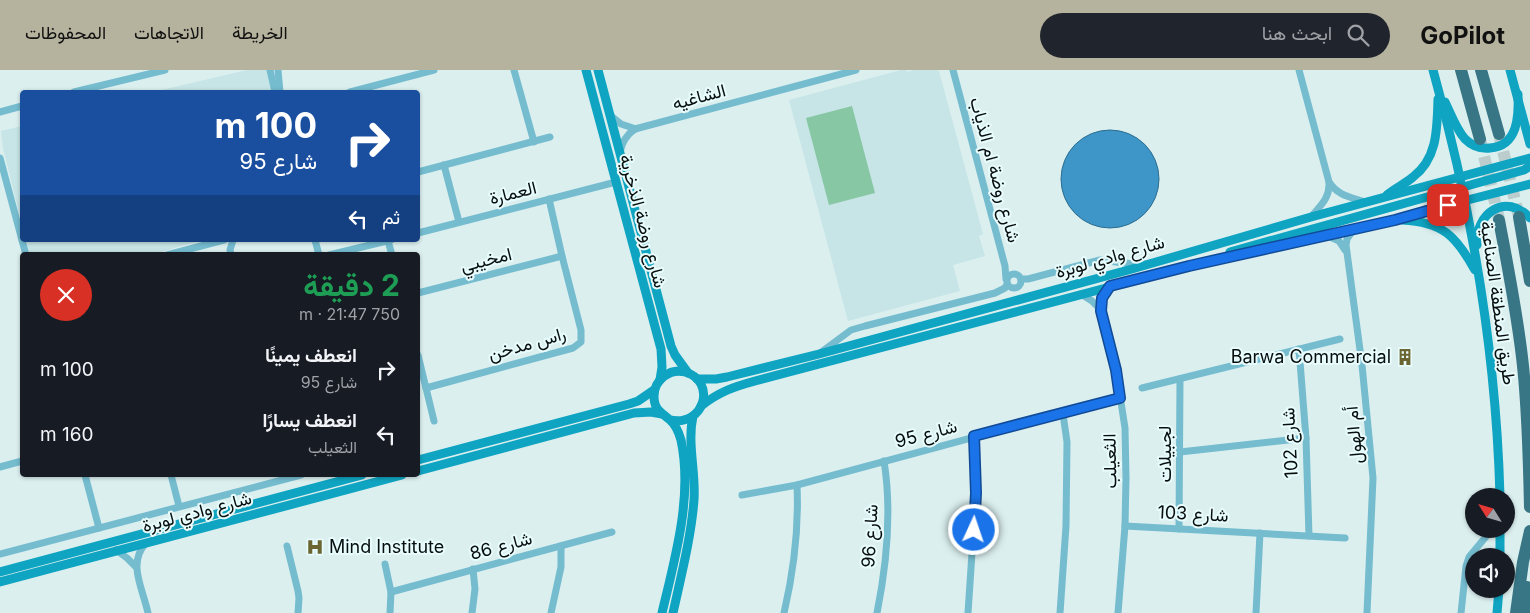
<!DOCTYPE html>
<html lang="ar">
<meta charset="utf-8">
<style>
body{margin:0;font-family:Inter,Vazirmatn,sans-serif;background:#20242c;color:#f1f3f6;direction:rtl;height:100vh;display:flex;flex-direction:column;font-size:19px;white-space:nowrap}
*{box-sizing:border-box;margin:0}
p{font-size:16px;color:#9ea1a6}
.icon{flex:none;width:28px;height:28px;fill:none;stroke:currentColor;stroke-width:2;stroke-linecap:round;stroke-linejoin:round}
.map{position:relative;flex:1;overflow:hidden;direction:ltr}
.drawer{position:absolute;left:20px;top:182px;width:400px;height:225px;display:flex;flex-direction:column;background:#171b24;border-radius:5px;box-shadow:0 1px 4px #0004;direction:rtl}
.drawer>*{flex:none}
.top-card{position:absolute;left:20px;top:20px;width:400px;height:152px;border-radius:5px;box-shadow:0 1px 4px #0004;direction:rtl;background:#1a4fa0;color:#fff;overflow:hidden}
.needle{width:32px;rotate:307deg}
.fabs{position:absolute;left:1465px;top:418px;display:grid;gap:10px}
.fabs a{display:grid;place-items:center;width:50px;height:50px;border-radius:50%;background:#171b24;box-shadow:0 1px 4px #0004;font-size:25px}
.pin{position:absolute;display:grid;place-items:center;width:42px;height:42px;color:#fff;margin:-21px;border-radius:10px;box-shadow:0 2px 8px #0006}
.me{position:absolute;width:55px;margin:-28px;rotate:3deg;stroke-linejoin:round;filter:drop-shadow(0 0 4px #0008)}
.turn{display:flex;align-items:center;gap:18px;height:105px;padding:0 20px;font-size:22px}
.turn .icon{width:65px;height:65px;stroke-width:2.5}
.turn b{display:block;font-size:35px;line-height:42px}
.then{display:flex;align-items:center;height:48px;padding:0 20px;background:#0003;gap:10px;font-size:19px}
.round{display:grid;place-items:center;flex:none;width:52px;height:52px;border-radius:26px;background:#20242c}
.headline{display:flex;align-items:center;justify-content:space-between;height:85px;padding:0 20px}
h1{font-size:30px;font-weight:700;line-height:38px;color:#1e9e55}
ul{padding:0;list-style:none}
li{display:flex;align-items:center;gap:15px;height:65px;padding:0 20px}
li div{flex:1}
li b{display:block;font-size:19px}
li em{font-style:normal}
header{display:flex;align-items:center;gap:30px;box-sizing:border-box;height:70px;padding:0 25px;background:#b5b39d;color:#111}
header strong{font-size:24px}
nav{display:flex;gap:28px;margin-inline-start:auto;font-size:18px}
.search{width:350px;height:45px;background:#20242c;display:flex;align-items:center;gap:12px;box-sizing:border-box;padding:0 18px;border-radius:28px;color:#9ea1a6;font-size:19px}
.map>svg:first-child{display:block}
.built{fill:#c7e5e6}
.green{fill:#87c7a4}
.water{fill:#3d96c7;stroke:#2d6d90}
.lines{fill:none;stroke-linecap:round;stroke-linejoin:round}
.highway-tunnel{stroke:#bbcdcd;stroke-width:12;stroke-dasharray:12 6;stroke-linecap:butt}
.street{stroke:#75bccf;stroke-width:7}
.secondary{stroke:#0fa4c1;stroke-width:9}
.highway{stroke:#387686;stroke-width:12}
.route-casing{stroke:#114b97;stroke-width:12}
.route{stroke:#1a73e8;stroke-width:9}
.labels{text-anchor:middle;stroke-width:4;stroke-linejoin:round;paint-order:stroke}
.street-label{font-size:18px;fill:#070e0e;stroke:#e8fcfd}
.poi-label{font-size:18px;fill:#070e0e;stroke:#e8fcfd;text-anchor:end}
</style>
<header>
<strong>GoPilot</strong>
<div class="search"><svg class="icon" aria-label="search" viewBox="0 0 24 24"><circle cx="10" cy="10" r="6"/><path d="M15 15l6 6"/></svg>ابحث هنا</div>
<nav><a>الخريطة</a><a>الاتجاهات</a><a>المحفوظات</a></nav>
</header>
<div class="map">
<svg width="1530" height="543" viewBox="0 0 1530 543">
<rect width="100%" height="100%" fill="#dbefef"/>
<!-- built -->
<g class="built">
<path d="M247 0H267L273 22H153Z"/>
<path d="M901 0H906L907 2 914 0H937L939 1 983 164 979 166 985 186 953 195 960 221 848 251 789 30Z"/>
<path d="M22 56V155L3 78 1 61Z"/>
<path d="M26 170H202L151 185H30Z"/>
</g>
<!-- green -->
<path class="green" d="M852 36 875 123 829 135 806 48Z"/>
<!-- water -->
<circle class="water" cx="1110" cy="109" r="49"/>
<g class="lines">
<!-- highway-tunnel -->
<g class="highway-tunnel">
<path d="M1499 64 1519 147"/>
<path d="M1480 69 1499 149"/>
</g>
<!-- street -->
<g class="street">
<path d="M270 0 275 22"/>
<path d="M278 0 280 22"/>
<path d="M514 0 534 72"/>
<path d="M953 0 1005 196 1006 209"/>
<path d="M1299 0 1329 112C1330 128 1321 135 1311 147"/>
<path d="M74 22 165 0"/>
<path d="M350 22 434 0"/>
<path d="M0 42 22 36"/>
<path d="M611 46 621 54 636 59"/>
<path d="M620 82C622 72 626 65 635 59L856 0"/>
<path d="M0 88 26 185"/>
<path d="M444 95 459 152"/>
<path d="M418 102 550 67"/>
<path d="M1329 112C1338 126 1351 127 1365 132"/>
<path d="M1354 159 1347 169 1346 175 1362 295 1373 408 1367 543"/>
<path d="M418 163 616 112"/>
<path d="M1328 166 1339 171 1345 180"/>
<path d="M315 170 319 185"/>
<path d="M388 171 392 185"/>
<path d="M167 185 224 170"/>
<path d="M231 185 230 180 233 170"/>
<path d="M329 185 391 170"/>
<circle cx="1014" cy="211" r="7"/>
<path d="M1021 209H1028L1100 190 1133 194 1143 193"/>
<path d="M1110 217 1103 228 1101 241 1116 300 1125 358 1126 408 1125 456 1118 543"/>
<path d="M418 223 562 186"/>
<path d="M1081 224 1092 231 1101 240"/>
<path d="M1299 279 1306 368 1309 466"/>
<path d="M820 283 851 260 865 256 995 223 1005 218 1007 214"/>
<path d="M418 285 434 351"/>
<path d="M426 318 573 278 581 272V260L562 186 549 129"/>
<path d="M1142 318 1340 269"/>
<path d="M1180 382 1306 368"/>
<path d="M0 397 22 391"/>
<path d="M85 405 99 458"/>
<path d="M171 405 179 436"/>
<path d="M742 425 797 415 1120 328"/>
<path d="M1125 456 1345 468"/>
<path d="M1179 459 1180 309"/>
<path d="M146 473C127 493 143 519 148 543"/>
<path d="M287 476 298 521 299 528 298 543"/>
<path d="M116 480 127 488 136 497"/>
<path d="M0 484 301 405"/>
<path d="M385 494 391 522 390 543"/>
<path d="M391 522 612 462"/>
<path d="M472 543 475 519 473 499"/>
<path d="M551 543 561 497V476"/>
<path d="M784 543C794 500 799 459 797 415"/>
<path d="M877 543C887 493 892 441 884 391"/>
<path d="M968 543 976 423 974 366"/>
<path d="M1060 543 1066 456 1067 372 1063 344"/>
<path d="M1256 543 1260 463"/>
<path d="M1461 543 1466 496 1469 487 1489 463 1491 459"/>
</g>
<!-- secondary -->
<g class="secondary">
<path d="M586 0 661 279 662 297 660 310"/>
<path d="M598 0 671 276 675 285 688 303"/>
<path d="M1433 0C1472 139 1496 282 1500 426"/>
<path d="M1510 0 1530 74"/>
<path d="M1445 32C1451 44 1456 59 1465 69 1472 76 1480 79 1490 78 1518 76 1519 46 1518 24"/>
<path d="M1387 125C1395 118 1405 114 1413 107 1438 88 1437 58 1438 29"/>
<path d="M1402 150C1443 152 1456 166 1475 200"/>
<path d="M1477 175C1475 143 1506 122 1530 148"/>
<path d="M1230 182 1524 100 1530 96"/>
<path d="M697 309H716L727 307 819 284 1132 199 1311 147 1530 88"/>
<path d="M701 336C719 322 733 317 755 311L1189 196 1395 150 1448 135 1530 114"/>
<path d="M418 390 629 334 638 331 654 320"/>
<path d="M418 401 634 343 651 342 662 344"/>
<path d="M1500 486V459"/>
<path d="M0 502 362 405"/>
<path d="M0 512 402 405"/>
<path d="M662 543C675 488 693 426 681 370 679 363 675 354 670 350 661 342 654 340 654 326 654 310 670 298 685 302 717 311 705 357 670 350"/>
<path d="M673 543C681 506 691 468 694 430 696 403 687 373 693 346"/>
<path d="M1497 543 1499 519"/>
</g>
<!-- highway -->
<g class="highway">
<path d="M1461 0 1480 69"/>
<path d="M1481 0 1499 64"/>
<path d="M1519 147 1530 211"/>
<path d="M1499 150C1508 198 1518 247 1523 296 1528 343 1529 390 1530 437"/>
<path d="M1516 543 1523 492 1530 461"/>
<path d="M1526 543 1527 517"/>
</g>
</g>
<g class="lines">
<!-- route casing -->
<g class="route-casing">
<path id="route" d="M974 460 976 423 974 366 1120 328 1116 300 1101 241 1102 228 1110 216 1189 196 1395 150 1448 135"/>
</g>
<!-- route -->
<use href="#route" class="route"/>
</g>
<!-- icons -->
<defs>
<g id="building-bare" transform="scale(1.35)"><path d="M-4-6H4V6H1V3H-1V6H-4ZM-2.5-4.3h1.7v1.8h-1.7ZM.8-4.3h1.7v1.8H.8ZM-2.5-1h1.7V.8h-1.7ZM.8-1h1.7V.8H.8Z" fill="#6b6531" stroke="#e8fcfd" stroke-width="2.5" paint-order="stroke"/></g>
<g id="hospital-bare" transform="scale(1.35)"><path d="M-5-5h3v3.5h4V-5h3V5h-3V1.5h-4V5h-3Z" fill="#6b6531" stroke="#e8fcfd" stroke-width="2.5" paint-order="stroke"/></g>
</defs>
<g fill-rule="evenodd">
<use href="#building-bare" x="1405" y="287"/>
<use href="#hospital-bare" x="315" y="477"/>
</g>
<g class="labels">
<!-- street labels -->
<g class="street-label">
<text transform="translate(699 27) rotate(-15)" y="6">الشاغيه</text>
<text transform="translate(995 100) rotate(75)" y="6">شارع روضة ام الذياب</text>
<text transform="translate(513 123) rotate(-14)" y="6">العمارة</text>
<text transform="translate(643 151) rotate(75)" y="6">شارع روضة الذخرية</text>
<text transform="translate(1110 187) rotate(-16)" y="6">شارع وادي لوبرة</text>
<text transform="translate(486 190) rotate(-14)" y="6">امخيبي</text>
<text transform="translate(1498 233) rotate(82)" y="6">طريق المنطقة الصناعية</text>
<text transform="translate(527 274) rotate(-16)" y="6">راس مدخن</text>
<text transform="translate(926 364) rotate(-15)" y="6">شارع 95</text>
<text transform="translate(1354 365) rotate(-95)" y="6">أم الهول</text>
<text transform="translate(1290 373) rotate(-93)" y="6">شارع 102</text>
<text transform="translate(1165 384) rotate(-90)" y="6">لجبيلات</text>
<text transform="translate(1110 391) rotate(-91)" y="6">الثعيلب</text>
<text transform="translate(197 442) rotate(-15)" y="6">شارع وادي لوبرة</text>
<text transform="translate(1193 444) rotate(3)" y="6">شارع 103</text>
<text transform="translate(870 466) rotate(-87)" y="6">شارع 96</text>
<text transform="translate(501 476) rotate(-15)" y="6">شارع 86</text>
</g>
<!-- poi labels -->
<g class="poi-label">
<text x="1391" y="293">Barwa Commercial</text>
<text x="329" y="483" text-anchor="start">Mind Institute</text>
</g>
</g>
</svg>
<div class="fabs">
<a><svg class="needle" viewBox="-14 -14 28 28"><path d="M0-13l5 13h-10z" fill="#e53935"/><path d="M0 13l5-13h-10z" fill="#9ea1a6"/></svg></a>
<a><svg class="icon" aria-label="sound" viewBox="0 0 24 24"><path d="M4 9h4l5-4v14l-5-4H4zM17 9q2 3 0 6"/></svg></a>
</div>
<div class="pin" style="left:1448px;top:135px;background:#d93025"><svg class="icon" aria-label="arrive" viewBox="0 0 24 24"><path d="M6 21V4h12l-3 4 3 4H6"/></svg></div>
<svg class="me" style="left:974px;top:460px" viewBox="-20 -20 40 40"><circle r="17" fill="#1a73e8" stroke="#fff" stroke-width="3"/><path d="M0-11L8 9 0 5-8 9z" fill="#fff"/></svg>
<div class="top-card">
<div class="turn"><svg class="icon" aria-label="right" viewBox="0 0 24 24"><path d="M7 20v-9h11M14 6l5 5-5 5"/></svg><div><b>100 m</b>شارع 95</div></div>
<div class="then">ثم<svg class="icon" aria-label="left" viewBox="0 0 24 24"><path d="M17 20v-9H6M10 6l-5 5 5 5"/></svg></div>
</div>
<section class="drawer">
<div class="headline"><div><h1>2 دقيقة</h1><p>750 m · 21:47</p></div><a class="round" style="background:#d93025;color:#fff"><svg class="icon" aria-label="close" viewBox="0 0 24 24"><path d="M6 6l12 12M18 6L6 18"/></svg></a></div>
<ul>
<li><svg class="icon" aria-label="right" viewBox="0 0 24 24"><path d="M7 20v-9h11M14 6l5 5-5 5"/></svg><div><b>انعطف يمينًا</b><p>شارع 95</p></div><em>100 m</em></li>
<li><svg class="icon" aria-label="left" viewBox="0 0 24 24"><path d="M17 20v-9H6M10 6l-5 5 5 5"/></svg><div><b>انعطف يسارًا</b><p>الثعيلب</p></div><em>160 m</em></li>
</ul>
</section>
</div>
